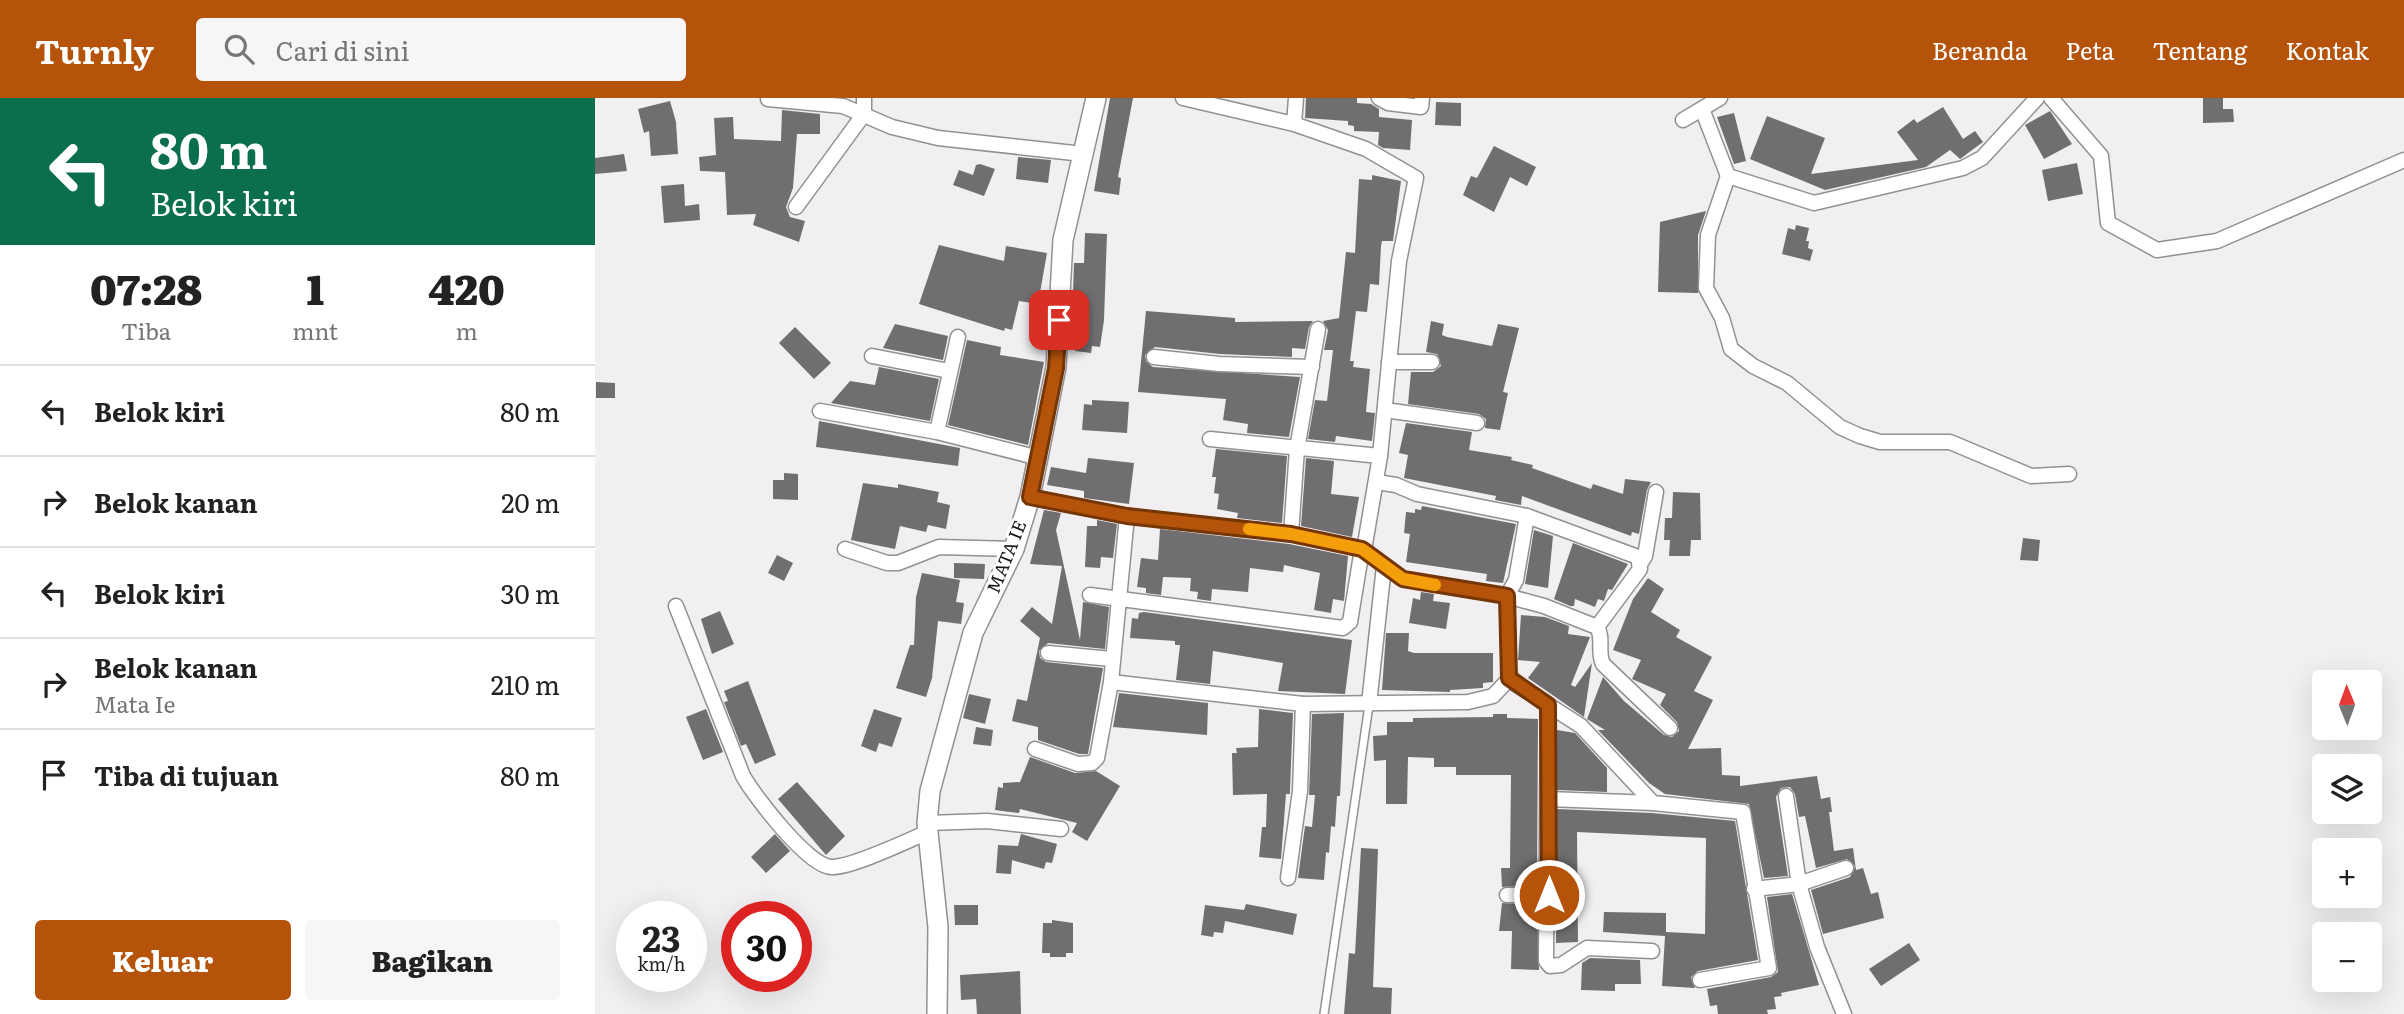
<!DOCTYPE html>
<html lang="id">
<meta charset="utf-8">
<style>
body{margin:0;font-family:Literata,serif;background:#f6f6f6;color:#222;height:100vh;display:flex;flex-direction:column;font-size:26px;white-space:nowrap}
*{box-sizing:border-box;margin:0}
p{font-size:23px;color:#767676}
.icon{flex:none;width:38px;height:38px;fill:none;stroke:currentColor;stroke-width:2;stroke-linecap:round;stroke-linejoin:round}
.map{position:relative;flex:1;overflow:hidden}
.sheet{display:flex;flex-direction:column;background:#fff;width:595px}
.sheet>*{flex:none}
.banner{background:#0b6e4f;color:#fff;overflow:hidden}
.needle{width:46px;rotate:359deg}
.controls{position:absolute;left:1717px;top:572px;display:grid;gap:14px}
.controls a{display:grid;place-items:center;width:70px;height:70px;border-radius:7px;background:#fff;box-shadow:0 7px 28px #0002;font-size:35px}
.speed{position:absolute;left:21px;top:803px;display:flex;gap:14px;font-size:35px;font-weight:700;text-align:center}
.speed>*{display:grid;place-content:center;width:91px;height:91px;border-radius:50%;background:#fff;box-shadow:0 7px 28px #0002;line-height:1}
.speed small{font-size:18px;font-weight:400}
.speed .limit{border:10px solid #d22;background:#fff;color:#111}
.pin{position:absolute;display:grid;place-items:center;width:60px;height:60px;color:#fff;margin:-30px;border-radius:14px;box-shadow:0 4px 10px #0006}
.me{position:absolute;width:77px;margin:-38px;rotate:0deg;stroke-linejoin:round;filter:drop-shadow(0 0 5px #0008)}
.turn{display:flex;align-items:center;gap:24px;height:147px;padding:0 35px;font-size:32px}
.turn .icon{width:91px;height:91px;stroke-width:2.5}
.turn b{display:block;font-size:49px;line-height:60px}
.eta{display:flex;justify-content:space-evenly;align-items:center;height:119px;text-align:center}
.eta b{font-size:42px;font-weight:800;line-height:49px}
.cta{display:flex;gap:14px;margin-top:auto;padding:14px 35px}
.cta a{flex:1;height:80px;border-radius:7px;background:#b45309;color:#fff;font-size:28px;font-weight:800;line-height:80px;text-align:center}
.cta a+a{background:#f6f6f6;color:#222}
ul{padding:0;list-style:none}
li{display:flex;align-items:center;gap:21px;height:91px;padding:0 35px;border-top:2px solid #e0e0e0}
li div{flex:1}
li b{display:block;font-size:26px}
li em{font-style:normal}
header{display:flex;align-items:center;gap:42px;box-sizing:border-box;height:98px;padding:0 35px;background:#b45309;color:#fff}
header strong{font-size:33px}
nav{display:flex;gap:38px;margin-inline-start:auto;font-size:24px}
.search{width:490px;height:63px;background:#f6f6f6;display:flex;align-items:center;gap:18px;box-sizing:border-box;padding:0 24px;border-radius:7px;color:#767676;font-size:26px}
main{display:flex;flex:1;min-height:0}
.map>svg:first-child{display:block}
.building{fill:#706e71}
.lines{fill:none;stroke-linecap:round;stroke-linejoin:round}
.lane-casing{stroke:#929093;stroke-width:10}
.street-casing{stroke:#929093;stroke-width:17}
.secondary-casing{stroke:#929093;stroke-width:22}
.lane{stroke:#fff;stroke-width:7}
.street{stroke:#fff;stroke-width:14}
.secondary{stroke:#fff;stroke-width:19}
.route-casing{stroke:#753606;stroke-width:18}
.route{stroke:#b45309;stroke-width:12}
.slow{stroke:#f59e0b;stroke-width:12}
.labels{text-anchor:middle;stroke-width:6;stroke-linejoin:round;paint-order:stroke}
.street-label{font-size:18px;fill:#191819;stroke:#fff}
</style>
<header>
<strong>Turnly</strong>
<div class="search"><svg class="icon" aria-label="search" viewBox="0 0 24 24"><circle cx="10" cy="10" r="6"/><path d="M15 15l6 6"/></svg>Cari di sini</div>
<nav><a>Beranda</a><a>Peta</a><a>Tentang</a><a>Kontak</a></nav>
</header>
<main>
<section class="sheet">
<div class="banner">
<div class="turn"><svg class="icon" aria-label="left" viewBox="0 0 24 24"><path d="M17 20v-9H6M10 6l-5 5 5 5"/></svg><div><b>80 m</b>Belok kiri</div></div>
</div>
<div class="eta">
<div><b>07:28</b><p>Tiba</p></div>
<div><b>1</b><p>mnt</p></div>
<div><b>420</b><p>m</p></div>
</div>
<ul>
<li><svg class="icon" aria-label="left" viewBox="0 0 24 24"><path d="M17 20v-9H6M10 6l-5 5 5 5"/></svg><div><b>Belok kiri</b></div><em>80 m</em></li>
<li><svg class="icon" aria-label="right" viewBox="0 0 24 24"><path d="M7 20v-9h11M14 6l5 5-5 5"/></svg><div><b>Belok kanan</b></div><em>20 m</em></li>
<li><svg class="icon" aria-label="left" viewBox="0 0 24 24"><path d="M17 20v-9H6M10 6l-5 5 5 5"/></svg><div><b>Belok kiri</b></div><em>30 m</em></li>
<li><svg class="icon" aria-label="right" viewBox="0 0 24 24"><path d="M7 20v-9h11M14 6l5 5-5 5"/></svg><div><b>Belok kanan</b><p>Mata Ie</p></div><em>210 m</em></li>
<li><svg class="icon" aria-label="arrive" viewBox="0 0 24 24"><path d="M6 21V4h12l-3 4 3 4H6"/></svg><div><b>Tiba di tujuan</b></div><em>80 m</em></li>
</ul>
<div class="cta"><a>Keluar</a><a>Bagikan</a></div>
</section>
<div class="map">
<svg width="1809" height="916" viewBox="0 0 1809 916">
<rect width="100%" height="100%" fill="#f1eff2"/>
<!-- building -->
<g class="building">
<path d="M515 0H538L523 79 526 80 524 97 499 93Z"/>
<path d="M711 0H762V5L776 6 784 11V19L817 22 815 52 788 50 783 47 784 34 759 33V28L753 27V23L710 20Z"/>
<path d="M1608 0H1628V11H1638L1639 24 1608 25Z"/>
<path d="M75 3 81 24 83 56 56 58 54 33 49 35 43 11Z"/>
<path d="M841 4 866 5V28L840 27Z"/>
<path d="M1348 9 1368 41 1380 33 1388 44 1365 61 1355 52 1331 69 1230 92 1155 61 1172 18 1230 40 1216 76 1323 62 1302 34 1319 21 1322 25Z"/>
<path d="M187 12 225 16V36H202L198 90 191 109 195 119 210 123 204 144 158 127 161 116 132 117 130 74 105 73 104 59 121 57 119 20 138 19 139 41 186 43Z"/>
<path d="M1455 13 1477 46 1449 61 1430 27Z"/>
<path d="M1139 15 1151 63 1139 66 1122 19Z"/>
<path d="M899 48 941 69 932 88 915 79 899 114 868 97 876 78 882 80Z"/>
<path d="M29 56 32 73 0 76V60Z"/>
<path d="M423 59 456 62 453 85 421 81Z"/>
<path d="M1482 65 1488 96 1453 103 1447 72Z"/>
<path d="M385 66 400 71 389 98 358 87 364 72 378 77 381 67Z"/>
<path d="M777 77 806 83 798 143H787L786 148 784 187 775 186 772 214 761 213 755 263H759L758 269 775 271 771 314 780 315 777 343 741 338 740 344 713 341 720 302 732 303 738 252H729L733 232 728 223 744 220 751 154 760 155 764 81 777 82Z"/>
<path d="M89 86 90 108 104 106 105 122 69 125 66 88Z"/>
<path d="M1111 113 1103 137V195L1063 194 1065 124Z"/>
<path d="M1201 127 1214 130 1211 143H1214L1213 150 1218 152 1215 163 1187 156 1193 130 1200 132Z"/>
<path d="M490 135 512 136 509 222 505 249 497 248 496 255 480 253 485 222H477L479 165H489Z"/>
<path d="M344 147 409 163 411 148 452 155 443 206 424 203 417 232 410 230 409 233 324 206Z"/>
<path d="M551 213 640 220V224L718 223 714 229 710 251 697 250V259L625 256 560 249 550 257 551 263 558 269 705 279 694 339 652 335 653 326 628 322 631 301 543 294Z"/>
<path d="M836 223 849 226 847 237 852 239 897 248 903 226 924 230 908 294 913 295 905 332 890 330 891 321 884 316 813 306 816 274H838L846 268 842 256 831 254Z"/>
<path d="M300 226 353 238 348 262 288 250Z"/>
<path d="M200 229 236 265 219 281 184 245Z"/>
<path d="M372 242 406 249 405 257 449 264 433 347 353 327Z"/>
<path d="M284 269 344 281 335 323 236 305 255 283 280 287Z"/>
<path d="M1 284 20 285V300H1Z"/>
<path d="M497 302 534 304 532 335 487 332 489 306 497 307Z"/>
<path d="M224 323 365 350 363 368 221 349Z"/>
<path d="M811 325 877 334 874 352 917 359 916 362 938 367 937 370 996 391 998 386 1028 396 1030 381 1056 384 1052 392 1044 436 1037 434 1036 438 927 398 926 407 900 402 901 398 809 380 813 357 804 355Z"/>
<path d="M621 351 692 358 687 425 642 420 643 415 622 411 624 396 619 395 621 379H617Z"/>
<path d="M493 360 539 365 534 406 489 400V393L452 387 456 369 491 375Z"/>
<path d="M711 360 739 363 736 396 764 399 757 439 706 428Z"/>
<path d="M189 375 203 376V402L178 401V382H189Z"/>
<path d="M268 385 303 390V386L344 394 342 404 355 407 351 431 333 427 331 434 305 428 300 451 256 442Z"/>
<path d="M1078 394 1105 395 1106 442H1096L1095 458H1074L1075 442H1069L1070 420H1077Z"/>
<path d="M827 408 921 426 908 485 891 483 892 476 811 464 815 436 809 435 811 414 820 415V411L826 412Z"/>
<path d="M449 412 466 415 461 432 485 542 488 504 514 509 510 551 453 545 444 553 445 560 451 564 508 570 493 656H484L443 642V629L417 623 422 601 432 603 445 540 425 523 437 509 457 526 467 468 435 466Z"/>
<path d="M502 422 522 426 518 460 506 459 505 470 490 469 492 428H502Z"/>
<path d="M565 431 694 446 753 458 749 503 738 501 736 515 719 512 725 475 689 467 688 474 655 470 653 494 617 491 616 503 602 501 603 494 595 493 596 480 568 479 566 497 551 495V490L542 489 546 460 563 462Z"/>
<path d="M939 432 958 438 953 490 930 486Z"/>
<path d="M1428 440 1445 442 1443 463 1425 462Z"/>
<path d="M978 445 1033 466 1017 492 1013 491 1009 503 1003 501 1000 509 980 501 979 508H975L959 501Z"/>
<path d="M182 457 198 465 189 483 173 475Z"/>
<path d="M359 465 390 466 389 481 359 480Z"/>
<path d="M327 475 365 482 361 504 369 505 366 526 343 523 337 580 331 599 301 590 315 547H319L321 499Z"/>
<path d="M1053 480 1069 491 1056 514 1085 532 1081 539 1117 559 1099 593 1118 602 1093 651 1126 650 1127 677 1145 678V688L1222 678 1226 701 1235 699 1237 714H1234L1239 753 1258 750 1261 772 1268 770 1276 796 1283 794 1289 820 1228 836 1216 792 1255 779 1260 768 1252 761 1221 770 1210 718 1204 719 1200 696 1195 689 1186 690 1181 699 1193 778 1169 780 1154 706 1070 696 1054 685 1003 632H1010L992 621 1008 579 1029 603 1069 637 1077 639 1084 633 1082 624 1065 607 1071 596 1037 581 1046 562 1018 552 1038 501Z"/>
<path d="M826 494 839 496 838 503 855 505 851 531 814 525 818 500 825 502Z"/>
<path d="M125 513 139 546 117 556 106 521Z"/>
<path d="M549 514 757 542 750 596 683 593 688 565 618 553 615 586 581 582 585 547H580V543L535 540 537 520 543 521 544 515Z"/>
<path d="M926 517 950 519 974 528 973 536 995 539 976 587 980 589 997 565 989 619 933 580 945 564 923 562Z"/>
<path d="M791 535H814L813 553 819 555H898V584L888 585V590L855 592V594L787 592Z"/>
<path d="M153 583 181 657 160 666 151 646 146 648 129 604 133 603 129 593Z"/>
<path d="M524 595 613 605 612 637 518 629Z"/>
<path d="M374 596 396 601 390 626 368 620Z"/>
<path d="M111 611 128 654 108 662 91 619Z"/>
<path d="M279 611 307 620 297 649 284 645 281 654 266 648Z"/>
<path d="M664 611 698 615 695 692V696H691L686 761 664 759 667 729H671L672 696 638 697 637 655H642L641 650 663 649Z"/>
<path d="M749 615 745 698H742L740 729 736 728 734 755 731 754 729 782 703 780 710 728 717 729 720 697H714L717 616Z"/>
<path d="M898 616H912V620L943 621 942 787 907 789 906 770H915L916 677H861V669H839V660L813 659 812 706H791V662L779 663 778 638 792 637V624H818V620L898 619Z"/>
<path d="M381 629 398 632 396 648 378 646Z"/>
<path d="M962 632 980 635 1012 670V694L962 692Z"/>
<path d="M435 659 480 675 501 673 525 688 492 743 477 734 482 725 425 711 424 715 400 712 403 689 408 690V685L425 684Z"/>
<path d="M202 684 250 738 231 757 183 701Z"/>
<path d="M962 711 1057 715 1140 723 1163 862 1103 873 1096 879 1100 890 1067 888 1070 838 1008 834 1009 814 1071 815V834L1110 836 1111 740 982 734 983 844 961 845Z"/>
<path d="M180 736 195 753 171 775 156 759Z"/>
<path d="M426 736 462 746 457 765 451 764 449 771 417 762 416 776 401 775 403 747 423 748Z"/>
<path d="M766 750 783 751 778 889 797 890 796 916H749L754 855 760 856Z"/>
<path d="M1197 796 1224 887 1186 895 1187 898 1179 899 1181 911 1172 912 1173 916H1123L1122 907 1115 908 1112 891 1176 879 1183 874 1172 799Z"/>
<path d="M907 805 942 807 944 872 916 871 917 833H904Z"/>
<path d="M651 806 702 816 698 837 630 823 628 835 619 834 618 839 606 837 610 807 649 812Z"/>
<path d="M359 807H383V827H360Z"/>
<path d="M457 822 478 825V855H471V859H455V855H447L448 825H457Z"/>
<path d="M1314 845 1325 862 1286 888 1274 871Z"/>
<path d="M995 860 1045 862 1046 886H1020V893L986 892 987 865Z"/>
<path d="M425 873 426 916H382L381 901 366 902 365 877Z"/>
</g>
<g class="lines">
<!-- lane casing -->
<g class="lane-casing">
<path id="lane" d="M729 916 774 607"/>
</g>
<!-- street casing -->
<g class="street-casing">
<g id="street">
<path d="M588 0 699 26 701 0"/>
<path d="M784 0 793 5 826 9 827 0"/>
<path d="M1456 0 1506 58 1513 125 1562 152 1622 143 1809 62"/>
<path d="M173 1 248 8 297 29 343 40 488 56"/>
<path d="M1107 11 1133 78 1219 105 1368 70 1387 60 1442 0"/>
<path d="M1088 22 1125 0"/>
<path d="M699 26 771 51 821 80 804 163 785 358 769 452"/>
<path d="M1133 78 1113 137 1111 190 1127 220 1136 251 1158 268 1192 285 1245 329 1265 338 1285 344H1355L1436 378 1474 376"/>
<path d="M201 109 269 16V0"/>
<path d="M277 258 354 273"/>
<path d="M559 259 624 266 717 269"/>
<path d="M794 264H837"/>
<path d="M790 312 882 325"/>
<path d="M225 313 342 334 444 360"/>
<path d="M342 334 363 239"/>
<path d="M615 341 785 358"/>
<path d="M781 384 801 387 822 396 932 418 921 482 912 498 949 508 1002 529C1009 540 1002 554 1008 566L1075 630"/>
<path d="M435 399 532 418 696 436 767 451 808 481 912 498 914 581 919 585 986 628 1058 705 1148 714 1174 870 1105 882"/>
<path d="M932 418 1043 459 1045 471 1002 529"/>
<path d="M696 436 702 351 723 231"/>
<path d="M250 451 292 465H303L344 449 419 451"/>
<path d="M1045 466 1050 458 1061 394"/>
<path d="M495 497 748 530 755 524 767 451"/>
<path d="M81 508 148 678C160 699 213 768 236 769 256 770 312 743 333 734"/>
<path d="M453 555 517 561"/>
<path d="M516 584 708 606 705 693 693 780"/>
<path d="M708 606 873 604 898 598 914 581"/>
<path d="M774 606 789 468"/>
<path d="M953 607 951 863 955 868 966 867 992 850 1057 853"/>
<path d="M440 651 483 666 497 665 502 660 516 584 532 418"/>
<path d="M1191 698 1204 786 1222 849 1249 916"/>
<path d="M953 701 1058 705"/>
<path d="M332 725 392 723 466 731"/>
<path d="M1159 791 1204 786 1251 770"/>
<path d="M912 797H954"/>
</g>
</g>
<!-- secondary casing -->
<g class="secondary-casing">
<path id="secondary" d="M342 916 343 829 332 725 335 693 378 535 419 451 435 399 461 269 468 142 501 0"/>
</g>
<!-- lane -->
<use href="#lane" class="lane"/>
<!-- street -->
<use href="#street" class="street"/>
<!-- secondary -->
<use href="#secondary" class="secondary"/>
</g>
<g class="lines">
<!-- route casing -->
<g class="route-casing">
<path id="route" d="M464 222 461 270 435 399 532 418 696 436 767 451 808 481 912 498 914 580 953 607 954 797"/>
</g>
<!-- route -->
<use href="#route" class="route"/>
<!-- slow -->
<path class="slow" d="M654 431 696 436 767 451 808 481 840 487"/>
</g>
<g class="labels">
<!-- street labels -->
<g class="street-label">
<text transform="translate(412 459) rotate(-68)" y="6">MATA IE</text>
</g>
</g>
</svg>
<div class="controls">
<a><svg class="needle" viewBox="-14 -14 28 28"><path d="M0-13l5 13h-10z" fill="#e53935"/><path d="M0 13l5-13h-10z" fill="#767676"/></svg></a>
<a><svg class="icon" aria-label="layers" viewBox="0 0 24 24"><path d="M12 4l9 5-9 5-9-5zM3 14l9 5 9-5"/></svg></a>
<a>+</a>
<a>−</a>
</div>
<div class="speed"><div>23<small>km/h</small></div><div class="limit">30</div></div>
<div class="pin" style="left:464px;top:222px;background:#d93025"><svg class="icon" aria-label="arrive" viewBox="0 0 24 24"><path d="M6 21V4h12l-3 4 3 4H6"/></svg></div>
<svg class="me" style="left:954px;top:797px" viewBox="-20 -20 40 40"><circle r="17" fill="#b45309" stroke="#fff" stroke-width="3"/><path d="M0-11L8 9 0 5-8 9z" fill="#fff"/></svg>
</div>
</main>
